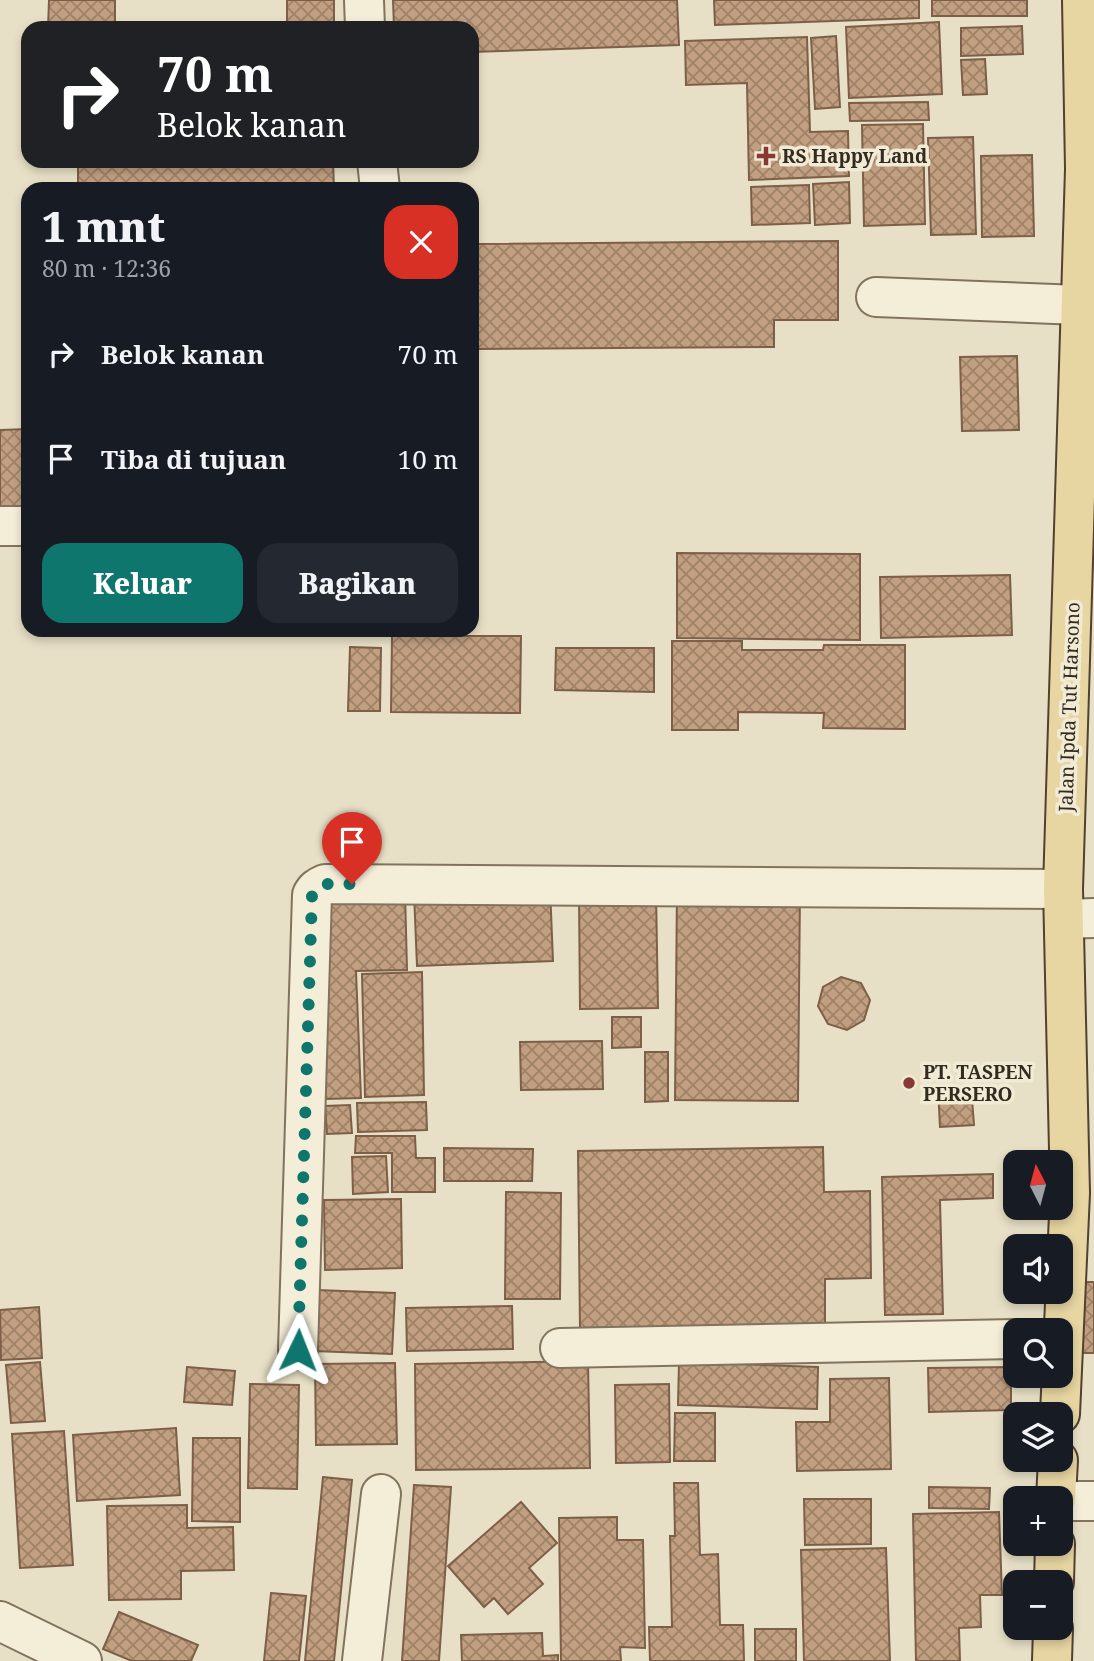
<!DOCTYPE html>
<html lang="id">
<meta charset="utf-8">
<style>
body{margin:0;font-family:"Noto Serif",serif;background:#242831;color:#f1f3f6;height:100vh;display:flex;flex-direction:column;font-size:26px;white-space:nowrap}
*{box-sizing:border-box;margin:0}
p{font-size:23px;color:#9ea1a6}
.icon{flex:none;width:38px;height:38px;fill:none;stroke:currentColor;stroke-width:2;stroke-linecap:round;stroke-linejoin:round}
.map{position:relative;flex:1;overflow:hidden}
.panel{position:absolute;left:21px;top:182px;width:458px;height:455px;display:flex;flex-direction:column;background:#171b24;border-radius:21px;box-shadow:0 4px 10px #0003}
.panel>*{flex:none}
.hud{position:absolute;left:21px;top:21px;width:458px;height:147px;border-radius:21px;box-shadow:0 4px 10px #0003;background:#202124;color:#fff;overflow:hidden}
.needle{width:46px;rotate:354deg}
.controls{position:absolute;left:1003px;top:1150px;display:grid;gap:14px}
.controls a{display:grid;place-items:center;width:70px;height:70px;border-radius:14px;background:#171b24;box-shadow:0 4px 10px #0003;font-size:35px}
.pin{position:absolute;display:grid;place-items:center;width:60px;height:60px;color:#fff;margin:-72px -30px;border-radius:50% 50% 50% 0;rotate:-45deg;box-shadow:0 0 7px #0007}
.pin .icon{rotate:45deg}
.me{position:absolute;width:77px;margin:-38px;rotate:2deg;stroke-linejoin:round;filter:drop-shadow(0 0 5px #0008)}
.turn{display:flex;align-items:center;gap:24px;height:147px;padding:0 21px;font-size:32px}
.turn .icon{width:91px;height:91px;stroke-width:2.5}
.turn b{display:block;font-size:49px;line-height:60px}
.round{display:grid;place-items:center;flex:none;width:74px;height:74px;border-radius:21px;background:#242831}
.overview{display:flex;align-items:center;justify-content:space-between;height:119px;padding:0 21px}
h1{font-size:42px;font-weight:800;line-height:52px}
.cta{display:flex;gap:14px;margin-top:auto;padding:14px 21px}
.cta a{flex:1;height:80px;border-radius:21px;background:#0f766e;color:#fff;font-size:28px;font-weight:800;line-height:80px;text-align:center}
.cta a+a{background:#242831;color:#f1f3f6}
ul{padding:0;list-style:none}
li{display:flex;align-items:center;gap:21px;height:105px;padding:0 21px}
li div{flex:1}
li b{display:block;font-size:26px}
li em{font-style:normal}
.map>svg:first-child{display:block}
.building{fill:url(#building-cross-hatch);stroke:#7d5f47;stroke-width:2}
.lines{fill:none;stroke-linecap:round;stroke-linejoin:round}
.minor-casing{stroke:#81735e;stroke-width:42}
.major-casing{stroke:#504131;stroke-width:42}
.minor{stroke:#f4edd8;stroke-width:38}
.major{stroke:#e7d5a2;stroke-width:38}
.route{stroke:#0f766e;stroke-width:12;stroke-dasharray:0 21.6}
.poi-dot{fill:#893935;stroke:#f1ead4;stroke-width:2.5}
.labels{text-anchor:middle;stroke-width:7;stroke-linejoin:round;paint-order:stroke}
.poi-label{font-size:19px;font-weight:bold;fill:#332a20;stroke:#f1ead4;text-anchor:start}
.street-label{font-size:19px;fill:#332a20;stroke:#f1ead4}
</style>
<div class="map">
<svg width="1094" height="1661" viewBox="0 0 1094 1661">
<defs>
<pattern id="building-cross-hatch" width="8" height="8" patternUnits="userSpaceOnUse" patternTransform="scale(1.75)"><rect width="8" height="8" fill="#c29f80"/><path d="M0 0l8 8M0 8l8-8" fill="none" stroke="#9e8268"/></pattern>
</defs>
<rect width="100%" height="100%" fill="#e8e0c6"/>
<!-- building -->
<g class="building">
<path d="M49 0H115V28H48Z"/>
<rect x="287" y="0" width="47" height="24"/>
<path d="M393 0H677L679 45 472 52V28H394Z"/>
<path d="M714 0H919V18L715 25Z"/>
<rect x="932" y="0" width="95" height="16"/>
<path d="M939 22 942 94 849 98 846 27Z"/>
<path d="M1022 26 1023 54 961 56V28Z"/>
<path d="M836 36 840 107 815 109 811 38Z"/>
<path d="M807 37 810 132 848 131 849 176 749 180 747 83 686 85 685 41Z"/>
<path d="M985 59 987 94 963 95 961 60Z"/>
<path d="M928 102 929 120 850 121 849 103Z"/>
<path d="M923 124 925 224 864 226 862 125Z"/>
<path d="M973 137 976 234 931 235 928 138Z"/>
<path d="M1032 155 1034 236 982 237 981 156Z"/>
<path d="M78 161H333L334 189H78Z"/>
<path d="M849 182 850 223 815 225 813 184Z"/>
<path d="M809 185 810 223 752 225 751 187Z"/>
<path d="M838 241V320H774V347L477 349V289H472V244Z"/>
<path d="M1017 356 1019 430 962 431 960 357Z"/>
<path d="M28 429V506H0V430Z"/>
<path d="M677 553 860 554V640L677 638Z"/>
<path d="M1010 575 1012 635 881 638 880 577Z"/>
<path d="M392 636H521L520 713 391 712Z"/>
<path d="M672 641H742V650H823L824 645H905V729L823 728 824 713 738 712V730H672Z"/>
<path d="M350 647 381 648 380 711H348Z"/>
<path d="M556 648H654V692L555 690Z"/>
<path d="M550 887 553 961 417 966 414 893Z"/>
<path d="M677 889 800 890 798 1101 675 1100Z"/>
<path d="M405 891 407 970 356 971 361 1098 325 1099 318 895Z"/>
<path d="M656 892 658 1008 580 1009 579 893Z"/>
<path d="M422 972 424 1095 365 1097 362 974Z"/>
<path d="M841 977 861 983 870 1000 864 1020 847 1030 828 1024 818 1006 823 987Z"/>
<path d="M612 1017H641V1047L612 1048Z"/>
<path d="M602 1041 603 1089 521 1090 520 1042Z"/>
<path d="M645 1052H668V1101L645 1102Z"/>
<path d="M971 1086 974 1125 940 1127 938 1088Z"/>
<path d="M426 1102 427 1130 358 1132 357 1103Z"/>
<path d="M350 1105 352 1133 327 1134 325 1106Z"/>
<path d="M356 1136H415L416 1158H435V1192H392V1153H355Z"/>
<path d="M823 1147 824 1192 870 1191 871 1278 825 1279V1325L580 1328 578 1151Z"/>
<path d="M444 1148 533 1149 532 1181H444Z"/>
<path d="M386 1156 388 1192 353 1194 352 1157Z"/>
<path d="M993 1174V1198L940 1200 943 1314 885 1315 882 1177Z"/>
<path d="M506 1192 561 1193 560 1299H505Z"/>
<path d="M401 1199 402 1268 325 1270 324 1200Z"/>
<path d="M1081 1282H1094V1353H1079Z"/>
<path d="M317 1290 395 1293 392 1354 314 1351Z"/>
<path d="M512 1306 513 1349 407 1351 406 1308Z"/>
<path d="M39 1307 42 1358 1 1360 0 1310Z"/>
<path d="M588 1361 590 1468 416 1470 415 1364Z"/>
<path d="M40 1362 45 1421 11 1423 6 1365Z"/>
<path d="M679 1362 818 1367 817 1409 678 1405Z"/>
<path d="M395 1363 397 1444 316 1445 315 1364Z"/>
<path d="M187 1367 235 1371 232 1405 184 1402Z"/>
<path d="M1011 1367V1410L929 1412 928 1368Z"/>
<path d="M889 1378 891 1469 797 1471 796 1422H830V1379Z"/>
<path d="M250 1384 299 1385 297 1489 248 1488Z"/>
<path d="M669 1384 670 1462 616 1463 615 1385Z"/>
<path d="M675 1413H715V1461H674Z"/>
<path d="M176 1428 180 1495 77 1501 73 1435Z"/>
<path d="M64 1431 73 1565 20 1568 12 1434Z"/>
<path d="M193 1438H240V1522L192 1521Z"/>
<path d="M323 1477 352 1480 334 1661H305Z"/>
<path d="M674 1483H698L700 1555 718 1554 720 1625H743L744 1661H650L649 1627H672L670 1536H675Z"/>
<path d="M414 1485 451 1487 439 1661H402Z"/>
<path d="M929 1487 990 1488 989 1509 929 1508Z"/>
<path d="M804 1499H871V1544L805 1545Z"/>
<path d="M521 1502 557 1543 529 1568 543 1584 508 1614 494 1598 484 1607 448 1566Z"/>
<path d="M187 1505V1528L233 1527 234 1570 181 1571V1599L109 1600 107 1506Z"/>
<path d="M999 1512 1002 1595H980L981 1627 959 1628 960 1661H916L913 1514Z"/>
<path d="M617 1517V1540H643L645 1648 620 1647 621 1661H561L559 1518Z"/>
<path d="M886 1548 890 1661H804L801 1550Z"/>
<path d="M271 1593 306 1596 299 1661H264Z"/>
<path d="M119 1612 198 1645 191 1661H132L103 1649Z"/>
<rect x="755" y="1629" width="41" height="32"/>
<path d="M542 1633 543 1656 558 1655V1661H462L461 1635Z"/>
</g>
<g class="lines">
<!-- minor casing -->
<g class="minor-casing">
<g id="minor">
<path d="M364 0 365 28"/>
<path d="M377 161 380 189"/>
<path d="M876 297 1080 305"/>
<path d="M0 526H28"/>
<path d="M1064 919 1094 918"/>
<path d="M560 1348 1015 1339"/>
<path d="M298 1350 312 895C315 889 318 887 325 884L1063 889"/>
<path d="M1060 1501H1094"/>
<path d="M0 1621 82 1661"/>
<path d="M362 1661 381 1494"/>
</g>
</g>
<!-- major casing -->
<g class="major-casing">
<g id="major">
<path d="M1060 1414 1070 1193 1063 889 1085 169 1082 0"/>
<path d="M1056 1498 1058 1460"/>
<path d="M1054 1582 1055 1544"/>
<path d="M1052 1661 1053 1628"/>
</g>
</g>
<!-- minor -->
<use href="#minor" class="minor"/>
<!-- major -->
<use href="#major" class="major"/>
</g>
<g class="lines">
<!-- route -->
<path class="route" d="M298 1350 312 895C319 880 338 884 352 884"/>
</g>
<!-- markers -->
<g class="poi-dot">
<path d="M762.5 145.5h7v7h7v7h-7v7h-7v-7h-7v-7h7z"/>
<circle cx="909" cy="1083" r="7"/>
</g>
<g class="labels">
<!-- poi labels -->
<g class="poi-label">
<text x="782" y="163">RS Happy Land</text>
<text x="923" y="1079">PT. TASPEN<tspan x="923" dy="22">PERSERO</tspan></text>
</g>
<!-- street labels -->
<g class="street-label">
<text transform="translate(1069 707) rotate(-88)" y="7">Jalan Ipda Tut Harsono</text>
</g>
</g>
</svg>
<div class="controls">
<a><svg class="needle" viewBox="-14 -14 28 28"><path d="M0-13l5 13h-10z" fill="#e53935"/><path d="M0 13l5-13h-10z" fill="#9ea1a6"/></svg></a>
<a><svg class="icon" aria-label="sound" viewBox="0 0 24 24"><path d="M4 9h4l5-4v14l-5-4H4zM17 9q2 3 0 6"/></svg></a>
<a><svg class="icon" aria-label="search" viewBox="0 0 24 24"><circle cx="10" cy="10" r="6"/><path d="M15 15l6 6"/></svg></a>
<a><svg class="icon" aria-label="layers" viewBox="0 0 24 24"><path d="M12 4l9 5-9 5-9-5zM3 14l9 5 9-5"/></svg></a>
<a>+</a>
<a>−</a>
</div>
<div class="pin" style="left:352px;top:884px;background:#d93025"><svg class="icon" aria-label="arrive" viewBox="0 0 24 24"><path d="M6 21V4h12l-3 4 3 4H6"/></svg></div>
<svg class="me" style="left:298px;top:1350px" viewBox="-20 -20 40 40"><path d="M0-17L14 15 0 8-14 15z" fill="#0f766e" stroke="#fff" stroke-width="4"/></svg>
<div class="hud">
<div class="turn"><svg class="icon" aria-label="right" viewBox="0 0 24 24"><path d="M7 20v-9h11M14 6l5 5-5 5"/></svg><div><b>70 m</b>Belok kanan</div></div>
</div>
<section class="panel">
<div class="overview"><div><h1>1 mnt</h1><p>80 m · 12:36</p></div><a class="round" style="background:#d93025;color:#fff"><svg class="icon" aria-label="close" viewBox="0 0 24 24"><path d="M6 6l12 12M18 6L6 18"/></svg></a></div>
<ul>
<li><svg class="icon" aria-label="right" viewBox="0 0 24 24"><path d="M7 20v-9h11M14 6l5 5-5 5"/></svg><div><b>Belok kanan</b></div><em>70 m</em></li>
<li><svg class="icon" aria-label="arrive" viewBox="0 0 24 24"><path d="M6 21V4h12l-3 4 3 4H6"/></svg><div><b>Tiba di tujuan</b></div><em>10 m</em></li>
</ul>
<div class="cta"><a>Keluar</a><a>Bagikan</a></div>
</section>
</div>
